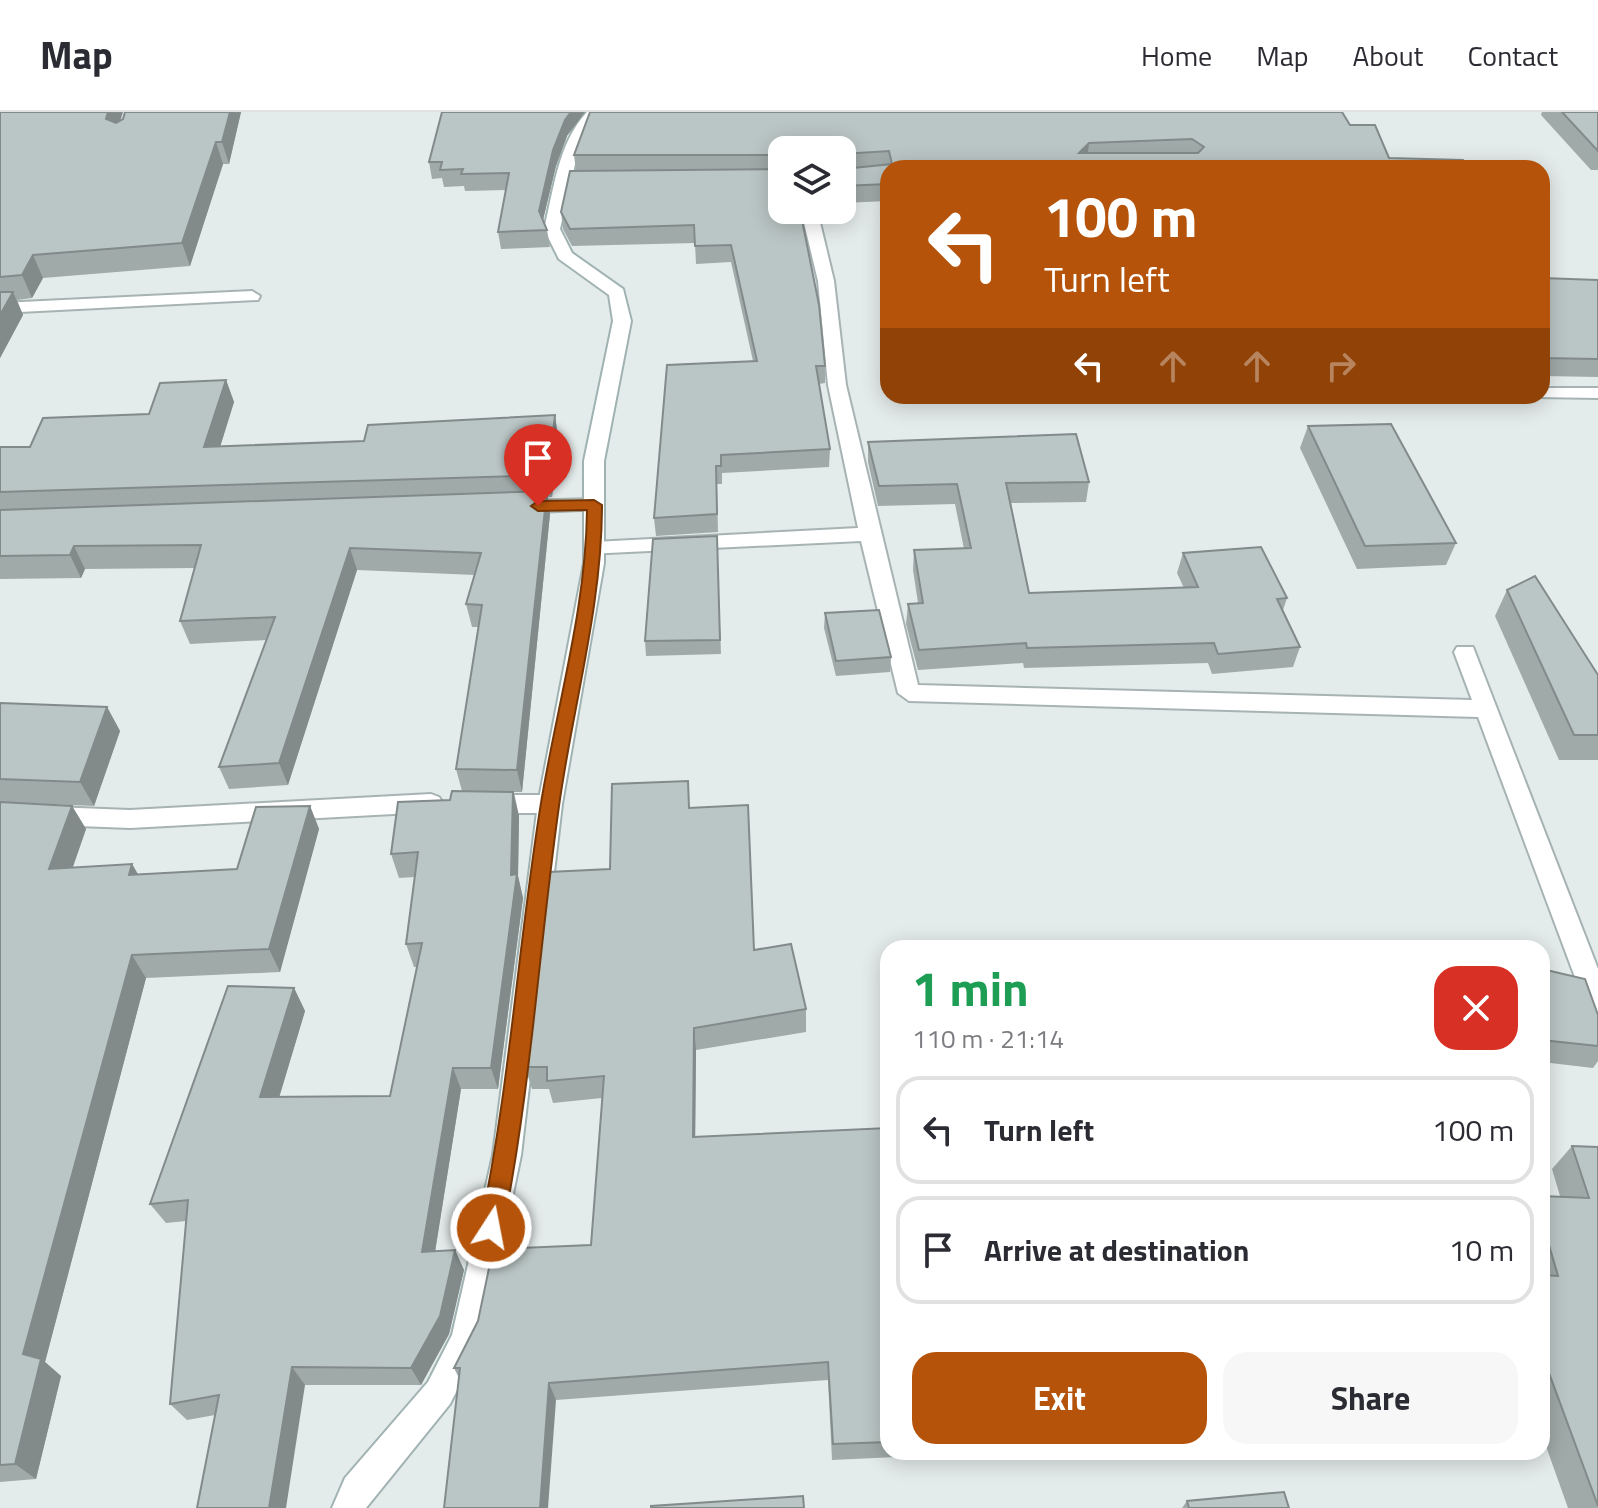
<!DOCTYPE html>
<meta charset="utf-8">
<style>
body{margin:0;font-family:"Titillium Web",sans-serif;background:#f7f7f7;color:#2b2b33;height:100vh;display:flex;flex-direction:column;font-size:30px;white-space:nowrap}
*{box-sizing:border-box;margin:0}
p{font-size:26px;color:#7c7c81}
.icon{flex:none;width:44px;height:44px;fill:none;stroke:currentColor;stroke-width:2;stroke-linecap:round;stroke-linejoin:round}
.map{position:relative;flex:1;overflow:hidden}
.sheet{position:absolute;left:880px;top:828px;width:670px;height:520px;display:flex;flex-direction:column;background:#fff;border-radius:24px;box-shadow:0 4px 20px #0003}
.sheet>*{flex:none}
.guide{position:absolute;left:880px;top:48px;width:670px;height:244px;border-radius:24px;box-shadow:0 4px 20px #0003;background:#b45309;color:#fff;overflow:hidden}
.tools{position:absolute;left:768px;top:24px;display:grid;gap:16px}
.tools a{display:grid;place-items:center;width:88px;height:88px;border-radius:16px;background:#fff;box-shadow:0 4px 20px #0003;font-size:40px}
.pin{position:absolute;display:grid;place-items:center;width:68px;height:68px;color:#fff;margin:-82px -34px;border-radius:50% 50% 50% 0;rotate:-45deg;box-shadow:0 0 8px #0007}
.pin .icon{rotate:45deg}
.me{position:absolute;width:88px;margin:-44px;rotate:11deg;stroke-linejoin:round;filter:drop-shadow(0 0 6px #0008)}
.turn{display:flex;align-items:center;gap:28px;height:168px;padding:0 32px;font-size:36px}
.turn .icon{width:104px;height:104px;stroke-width:2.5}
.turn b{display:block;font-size:56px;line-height:68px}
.lanes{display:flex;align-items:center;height:76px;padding:0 32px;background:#0003;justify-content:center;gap:40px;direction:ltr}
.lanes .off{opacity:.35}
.round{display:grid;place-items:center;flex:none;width:84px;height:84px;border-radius:24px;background:#f7f7f7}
.headline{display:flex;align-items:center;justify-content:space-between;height:136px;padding:0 32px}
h1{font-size:48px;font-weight:700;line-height:60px;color:#1e9e55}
.primary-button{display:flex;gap:16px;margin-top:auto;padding:16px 32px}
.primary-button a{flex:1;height:92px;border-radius:24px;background:#b45309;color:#fff;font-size:32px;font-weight:700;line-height:92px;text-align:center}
.primary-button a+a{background:#f7f7f7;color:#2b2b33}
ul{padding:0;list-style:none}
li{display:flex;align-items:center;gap:24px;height:108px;margin:0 16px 12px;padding:0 16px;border:4px solid #e1e1e2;border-radius:24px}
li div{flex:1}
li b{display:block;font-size:30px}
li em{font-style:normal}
header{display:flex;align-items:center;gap:48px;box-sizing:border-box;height:112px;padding:0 40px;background:#fff;border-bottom:2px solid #e1e1e2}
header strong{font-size:38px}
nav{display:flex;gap:44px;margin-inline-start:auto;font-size:28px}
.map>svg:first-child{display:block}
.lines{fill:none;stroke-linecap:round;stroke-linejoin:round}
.street-casing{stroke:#a7b3b3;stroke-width:4}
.secondary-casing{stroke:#a0b3b2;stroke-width:4}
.street{fill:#fff;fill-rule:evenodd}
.secondary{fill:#fff;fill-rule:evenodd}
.wall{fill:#a0aaa9}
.shaded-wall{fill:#828b8a}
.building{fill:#bac6c5;stroke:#828b8a;stroke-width:2;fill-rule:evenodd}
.route{fill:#b45309;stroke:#753606;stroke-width:2}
</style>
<header>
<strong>Map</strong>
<nav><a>Home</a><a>Map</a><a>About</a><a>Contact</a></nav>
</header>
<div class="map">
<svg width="1598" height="1396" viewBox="0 0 1598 1396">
<rect width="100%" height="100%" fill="#e4eceb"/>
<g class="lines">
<!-- street casing -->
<g class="street-casing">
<g id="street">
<path d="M801 98H817L834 169 846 273 918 573 1472 588 1454 540 1457 535H1473L1598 857V903L1589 900 1585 892 1478 605 909 589 898 581 861 429 587 442 584 437 594 430 858 416 828 273 818 169Z"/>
<path d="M252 179 260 184 258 188 0 201V191Z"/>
<path d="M1542 276H1598V286L1536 285 1542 284Z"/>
<path d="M594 387 601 389 604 393 601 397 518 401 508 395 518 389Z"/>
<path d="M431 682 439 685 443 691 439 697 431 700 130 716 0 711V693L130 698Z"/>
<path d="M484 683H550L558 686 562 692 558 698 550 701H484L476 698 472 692 476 686Z"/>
</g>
</g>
<!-- secondary casing -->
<g class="secondary-casing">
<path id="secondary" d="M587 0H602L588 16 579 35 560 117 572 141 623 177 631 209 604 349V451L562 692 521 1043 483 1227 450 1292 366 1396H332L345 1366 428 1270 452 1223 493 1043 538 692 584 451V349L613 209 609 183 559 147 544 117C554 77 558 31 587 0Z"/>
</g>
<!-- street -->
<use href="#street" class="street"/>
<!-- secondary -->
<use href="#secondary" class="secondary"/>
</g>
<!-- wall -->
<g class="wall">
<path d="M0 0 120 8 241 0 229 52H223L190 154 43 166 32 186 17 188 23 203 0 246Z"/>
<path d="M1542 0H1598V58H1591L1541 3Z"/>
<path d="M1350 13 1389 46 888 56V89L842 91V38H782V98L825 254V271L819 272 830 337 829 355 722 361V372H717L718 420 656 424 654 406 753 249 731 150 696 152 695 131 572 134 563 117 561 100 576 59 574 43Z"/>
<path d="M567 24 556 54 543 108 547 118 550 135 501 137 498 120 506 78 465 79 464 74 444 75 442 66 432 67 429 50Z"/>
<path d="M1542 166 1598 168V265L1542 264Z"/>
<path d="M226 268 234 290 220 334 364 329 555 303 558 326 552 385H548L550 402 522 680H514L519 704 518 764 523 786 498 977H461L435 1139 455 1138 464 1158 449 1222 421 1273H305L215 1303 187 1308 170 1292 186 1109 166 1111 150 1092 294 876 305 899 279 985 390 984 417 855H414L406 832 415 765 399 766 391 742 462 679 456 657 478 515H472L466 492 475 463 357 458 288 673 229 677 219 655 266 528 190 532 180 509 195 456 85 457 81 466 0 467V335H30L149 302Z"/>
<path d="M1308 314 1456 431 1446 453 1357 457 1300 336Z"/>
<path d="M868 330 1089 370 1086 390 1011 391 1029 481 1184 476 1177 461 1183 441 1287 486 1283 498 1300 535 1293 555 1212 562 1208 551 1024 556 1023 551 918 558 906 512 908 492 918 491 913 458 914 438 964 437 955 392 878 394 868 350Z"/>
<path d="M717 424 721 542 646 544 645 529Z"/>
<path d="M1507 478 1598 563V648H1559L1495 504Z"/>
<path d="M825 501 891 545 890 560 836 564 824 516Z"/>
<path d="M0 591 107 595 120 619 94 694 0 690 72 694 86 717 72 756 132 752 138 762 237 757 310 694 319 717 280 860 146 866 45 1250 61 1264 36 1367 0 1370Z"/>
<path d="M691 696 754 838 806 897V920L696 938 695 1025 888 1016V1340H896V1345L832 1348 828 1268 556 1288 459 1266 454 1256 591 1133 602 986 553 991 549 977H532L525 955 610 757Z"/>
<path d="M1542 857 1598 903V949L1593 956 1542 950Z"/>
<path d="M1572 1034 1598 1035V1396H1568L1542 1323V1084H1560L1552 1057Z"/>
<path d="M1187 1389 1289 1396H1182Z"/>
</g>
<!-- shaded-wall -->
<g class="shaded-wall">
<path d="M108 0H123L114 29 106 7Z"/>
<path d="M230 0H241L229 52 222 30Z"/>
<path d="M571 0H585L567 24 556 54 541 116 539 99 553 38 565 8Z"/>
<path d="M216 30 223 52 190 154 182 131Z"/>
<path d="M1089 31 1087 48 1079 41Z"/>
<path d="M33 143 43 166 32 186 22 163Z"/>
<path d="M13 180 23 203 0 246V203Z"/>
<path d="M226 268 234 290 213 358 204 335Z"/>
<path d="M555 303 558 326 552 385 548 363Z"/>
<path d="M547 379 550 402 522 680 517 658Z"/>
<path d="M74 434 85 457 81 466 70 443Z"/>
<path d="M350 436 357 458 288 673 279 651Z"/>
<path d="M107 595 120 619 94 694 80 670Z"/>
<path d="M513 680 519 704 518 764 523 786 498 977 491 956 511 763Z"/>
<path d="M72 694 86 717 64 781 49 757Z"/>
<path d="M310 694 319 717 280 860 269 837Z"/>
<path d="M132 752 145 775 129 763Z"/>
<path d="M132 843 146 866 45 1250 61 1264 36 1367 15 1352 23 1242Z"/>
<path d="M294 876 305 899 273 1006 260 985Z"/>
<path d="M694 916 696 938 695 1046 693 1025Z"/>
<path d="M453 956 461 977 432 1159 422 1140Z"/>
<path d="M455 1138 464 1158 449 1222 421 1273 411 1256Z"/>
<path d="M292 1255 305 1273 286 1396H269Z"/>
<path d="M549 1271 556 1288 548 1396H540Z"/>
</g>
<!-- building -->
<g class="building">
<path d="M0 0H108L106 7 116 11 123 7 125 0H230L222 30H216L182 131 33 143 22 163 0 165Z"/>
<path d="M442 0H571L565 8 553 38 539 99 547 118 498 120 509 61 461 62 463 57 440 58 442 50H429Z"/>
<path d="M590 0H1342L1350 13H1375L1389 46 1463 48 1468 56H888V72L842 74V54L843 57 892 52 889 39 842 42V38H782V43H574ZM1192 27 1204 35 1198 41H1079L1089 31Z"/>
<path d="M1562 0H1598V39Z"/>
<path d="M782 57V98H800L819 193 825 254H816L830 337 721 343V354H716L717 402 654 406 667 253 757 249 731 133 695 134 694 113 570 117 561 100 570 59Z"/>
<path d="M1542 166 1598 168V247L1542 246Z"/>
<path d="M0 180H13L0 203Z"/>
<path d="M226 268 204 335 364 329 368 313 555 303 548 363 0 380V335H30L43 306 149 302 160 271Z"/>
<path d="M1391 312 1456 431 1365 434 1308 314Z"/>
<path d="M1076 322 1089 370 1006 371 1029 481 1198 475 1183 441 1261 435 1287 486 1277 487 1300 535 1218 542 1214 531 1027 536 1026 531 919 538 908 492 923 491 914 438 971 436 957 372 879 374 868 330Z"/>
<path d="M547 379 517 658 456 657 482 493 466 492 481 441 350 436 279 651 219 655 275 505 180 509 201 433 74 434 70 443 0 444V398Z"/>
<path d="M717 424 720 528 645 529 653 427Z"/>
<path d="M1535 464 1598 563V623H1574L1507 478Z"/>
<path d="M879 498 891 545 836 549 825 501Z"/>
<path d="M0 591 107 595 80 670 0 667Z"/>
<path d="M688 669 689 696 748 693 754 838 791 832 806 897 694 916 693 1025 888 1016V1330L833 1332 828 1250 549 1271 540 1396H444L460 1256H454L478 1209 493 1137 591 1133 604 964 547 969V955H525L549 760 610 757 612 672Z"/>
<path d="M452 679 513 680 511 763 517 762 491 956H453L422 1140 455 1138 440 1204 411 1256 292 1255 269 1396H197L219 1283 170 1292 188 1088 150 1092 228 874 294 876 260 985 390 984 422 831 406 832 418 740 391 742 398 690 450 688Z"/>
<path d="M0 690 72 694 49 757 132 752 129 763 237 757 256 695 310 694 269 837 132 843 23 1242 41 1247 15 1352 0 1353Z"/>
<path d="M1025 834V836H966Z"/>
<path d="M1542 857 1585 867 1598 903V934L1542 928Z"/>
<path d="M1572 1034 1598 1035V1394L1542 1242V1163L1558 1164 1542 1109V1084L1589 1086Z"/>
<path d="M1284 1380 1289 1396H1189L1187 1389Z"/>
<path d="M803 1384 804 1396H651V1394Z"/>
</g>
<!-- route -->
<path class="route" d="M594 388 602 393C602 495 573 593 559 694 539 835 531 977 503 1116L499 1124 491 1127 483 1124 480 1116C510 976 518 832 541 691 557 593 586 497 587 398L538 399 531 394 538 389Z"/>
</svg>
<div class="tools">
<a><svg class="icon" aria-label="layers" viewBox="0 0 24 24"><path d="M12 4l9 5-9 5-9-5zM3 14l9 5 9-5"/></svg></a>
</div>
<div class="pin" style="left:538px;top:394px;background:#d93025"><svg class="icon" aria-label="arrive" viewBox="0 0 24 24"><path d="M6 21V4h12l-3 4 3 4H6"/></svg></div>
<svg class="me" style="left:491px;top:1116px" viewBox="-20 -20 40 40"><circle r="17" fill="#b45309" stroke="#fff" stroke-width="3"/><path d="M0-11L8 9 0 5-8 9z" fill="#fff"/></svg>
<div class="guide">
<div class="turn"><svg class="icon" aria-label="left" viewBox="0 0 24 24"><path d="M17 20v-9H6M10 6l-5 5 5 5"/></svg><div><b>100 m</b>Turn left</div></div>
<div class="lanes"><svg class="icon" aria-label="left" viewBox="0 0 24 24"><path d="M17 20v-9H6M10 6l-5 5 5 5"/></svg><svg class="icon off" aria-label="ahead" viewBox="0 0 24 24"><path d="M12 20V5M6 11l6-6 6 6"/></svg><svg class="icon off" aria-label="ahead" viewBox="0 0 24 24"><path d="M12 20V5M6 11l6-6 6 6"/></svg><svg class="icon off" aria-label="right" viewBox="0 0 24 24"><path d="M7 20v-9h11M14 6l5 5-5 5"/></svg></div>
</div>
<section class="sheet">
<div class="headline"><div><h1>1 min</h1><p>110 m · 21:14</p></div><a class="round" style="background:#d93025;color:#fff"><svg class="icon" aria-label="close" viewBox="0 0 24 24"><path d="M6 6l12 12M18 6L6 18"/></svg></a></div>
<ul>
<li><svg class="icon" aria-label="left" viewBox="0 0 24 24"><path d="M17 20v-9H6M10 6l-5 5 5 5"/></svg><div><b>Turn left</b></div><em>100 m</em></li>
<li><svg class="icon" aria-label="arrive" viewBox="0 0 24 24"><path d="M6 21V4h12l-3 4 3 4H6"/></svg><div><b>Arrive at destination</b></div><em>10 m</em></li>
</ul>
<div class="primary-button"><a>Exit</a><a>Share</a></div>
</section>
</div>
